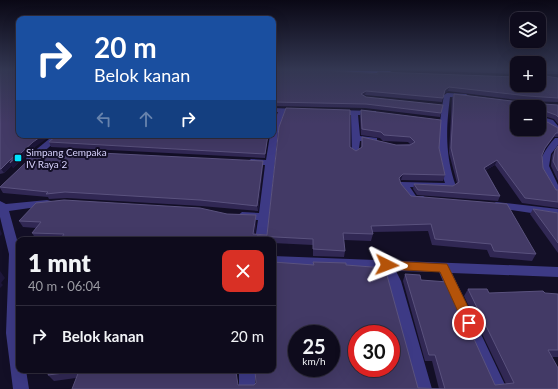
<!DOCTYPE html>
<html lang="id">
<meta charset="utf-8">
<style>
body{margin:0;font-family:Lato,sans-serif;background:#171425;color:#f1f3f6;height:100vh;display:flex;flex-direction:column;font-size:15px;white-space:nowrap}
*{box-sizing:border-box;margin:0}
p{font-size:13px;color:#9b9ba3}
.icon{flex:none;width:22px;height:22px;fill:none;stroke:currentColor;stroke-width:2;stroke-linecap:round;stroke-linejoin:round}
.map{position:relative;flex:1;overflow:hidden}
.panel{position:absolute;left:16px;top:237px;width:260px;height:136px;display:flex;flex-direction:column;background:#0e0b1c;border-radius:8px;box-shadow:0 4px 16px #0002,0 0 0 1px #2e2b3b}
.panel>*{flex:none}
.hud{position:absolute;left:16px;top:16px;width:260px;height:122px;border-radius:8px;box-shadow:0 4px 16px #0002,0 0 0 1px #2e2b3b;background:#1a4fa0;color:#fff;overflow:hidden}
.fabs{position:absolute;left:510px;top:12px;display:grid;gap:8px}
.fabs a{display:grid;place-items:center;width:36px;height:36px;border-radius:8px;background:#0e0b1c;box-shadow:0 4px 16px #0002,0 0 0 1px #2e2b3b;font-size:20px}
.speed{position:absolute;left:288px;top:325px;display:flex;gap:8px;font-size:20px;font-weight:700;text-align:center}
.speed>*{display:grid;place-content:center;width:52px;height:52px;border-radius:50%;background:#0e0b1c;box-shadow:0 4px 16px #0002,0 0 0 1px #2e2b3b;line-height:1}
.speed small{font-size:10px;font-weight:400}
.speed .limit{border:6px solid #d22;background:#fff;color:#111}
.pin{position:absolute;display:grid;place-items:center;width:34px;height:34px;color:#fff;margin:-17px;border:2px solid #fff;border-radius:50%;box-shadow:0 1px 4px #0007}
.me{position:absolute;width:44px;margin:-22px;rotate:93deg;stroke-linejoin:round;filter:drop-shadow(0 0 3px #0008)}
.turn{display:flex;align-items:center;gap:14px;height:84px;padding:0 12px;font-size:18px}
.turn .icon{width:52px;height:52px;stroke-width:2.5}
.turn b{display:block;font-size:28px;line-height:34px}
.lanes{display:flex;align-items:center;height:38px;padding:0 12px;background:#0003;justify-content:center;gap:20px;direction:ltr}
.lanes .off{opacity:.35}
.round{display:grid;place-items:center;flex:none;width:42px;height:42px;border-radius:8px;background:#171425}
.head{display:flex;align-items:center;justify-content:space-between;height:68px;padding:0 12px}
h1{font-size:24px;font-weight:800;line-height:30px}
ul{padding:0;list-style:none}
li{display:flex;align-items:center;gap:12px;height:60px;padding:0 12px;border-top:1px solid #2e2b3b}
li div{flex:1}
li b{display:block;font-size:15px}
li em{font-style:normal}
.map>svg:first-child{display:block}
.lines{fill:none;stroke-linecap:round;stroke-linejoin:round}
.street{fill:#3d3a85;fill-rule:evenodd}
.secondary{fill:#6f6bff;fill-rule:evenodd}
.wall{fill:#312854}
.shaded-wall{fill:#1d163a}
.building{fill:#433a66;stroke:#5a527e;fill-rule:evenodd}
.route{fill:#b45309;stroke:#753606}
.poi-dot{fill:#00e5ff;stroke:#130f26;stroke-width:1.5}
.labels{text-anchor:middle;stroke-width:4;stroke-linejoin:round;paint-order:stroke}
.poi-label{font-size:10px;fill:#d9d4ff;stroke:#130f26;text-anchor:start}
</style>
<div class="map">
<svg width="558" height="389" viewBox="0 0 558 389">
<rect width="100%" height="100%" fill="#130f26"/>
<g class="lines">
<!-- street -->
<g class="street">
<path d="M447 93 466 94 469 96 466 98 450 97C446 128 445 156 456 186L451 189 410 187 416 196H423L428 199 423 202 409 201 400 189 399 184 401 182 445 183C435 154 439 125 444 95Z"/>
<path d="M273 108 299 109 303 111 299 113H285L278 132 267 240H255L258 220H242L237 216 242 212 259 213 265 165H251L247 162 251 159 266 160 270 135H273V125L278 112H273Z"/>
<path d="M334 110 376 111V115H358L360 136 377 138V142L360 141 358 155H352L351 115 334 114Z"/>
<path d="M539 116 553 120 558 126V132L547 124 539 121Z"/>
<path d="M54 135H63L33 161H27L26 159 27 157Z"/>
<path d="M555 138H558V145L551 154 549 166 558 185V195L554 194C538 170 534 162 555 138Z"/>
<path d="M47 200 51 201 52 203 51 205 9 211 19 247V370H26L29 389H13L6 333 9 254 0 217V201L6 204Z"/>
<path d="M496 202 558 209V217L492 207 491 205Z"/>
<path d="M273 256 558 267V277L452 273 507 389H490L439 272 396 271 401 281 432 389H416L387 281 383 270 273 266Z"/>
<rect x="239" y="370" width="16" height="19"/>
</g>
<!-- secondary -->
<path class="secondary" d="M313 70 390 71 393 73 390 75 316 72Z"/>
</g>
<!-- wall -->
<g class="wall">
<path d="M0 70 35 147 13 168 12 165 4 173 0 174Z"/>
<path d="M273 70 377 73 378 72 517 85 539 70H558V74H540L539 75 558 78V102L526 101 448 91 444 93 442 102 365 95 363 96 366 97 441 113 440 117 365 108 273 106Z"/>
<path d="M412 70H517V74Z"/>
<path d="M454 94 528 103 558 105V124L554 119 540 115V118L558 128V137H554L544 150 542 155 543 168 556 190H558V208L522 203 495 165 486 170 500 196 498 201 417 195 413 189 414 184 453 186 457 183 449 153 452 98Z"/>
<path d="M361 110 439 148 445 175 443 181 401 180 400 182 401 184 411 196 536 254 532 261 490 257 487 250 432 245 428 231 372 232 373 234 371 241 344 240 345 251 344 257 313 256V245L273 243V240H52L36 239 32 233 36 228 23 227 19 221 227 214 256 215V221L255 234 267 235 350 147 356 151 361 148 362 137 396 145 410 144 408 142 383 141 380 138 361 135 360 116Z"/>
<path d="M268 135 265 158 51 147 49 142Z"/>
<path d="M558 146V181L551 166 552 155Z"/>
<path d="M263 166 258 211 201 206 67 198 49 199 48 197 3 193 0 188V187Z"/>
<path d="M533 209 558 213V253L530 214Z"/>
<path d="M313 265H346L418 388 439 389 432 361H425L403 281 405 274 421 280 495 385 506 384 464 296 468 289 489 293 558 294V357H552L558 389H72L76 378 54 381 48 375 50 370 225 372 238 385H254L256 383Z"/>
</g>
<!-- shaded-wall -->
<g class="shaded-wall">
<path d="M449 87 448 91 444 94 445 90Z"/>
<path d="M366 91 365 95 361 98V94Z"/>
<path d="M276 109V114L273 121V116Z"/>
<path d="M556 133 554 137 542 153 545 148Z"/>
<path d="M43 135H52L35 147 13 168 12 165 4 173 1 169 13 157Z"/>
<path d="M497 160 495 165 482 172 484 168Z"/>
<path d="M263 161V166L258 211 257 206Z"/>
<path d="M403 174 401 180 398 184 399 178Z"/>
<path d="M256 215V221L254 240 253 234Z"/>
<path d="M0 229 2 234 0 236Z"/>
<path d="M0 271 5 278 1 283 3 285 0 288Z"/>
</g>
<!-- building -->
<g class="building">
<path d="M0 70H19V135H43L33 142 10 163 13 157 1 169H0Z"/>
<path d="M273 70H319L378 74V72L517 77V85H539V70H541L539 75 558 78V98L528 96 449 87 445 90 443 98 366 91 361 94 366 97 443 105 441 113 366 104 273 102Z"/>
<path d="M544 70H558V71Z"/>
<path d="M454 94 528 103 558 105V117L556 115 542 110 540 112V118L558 128V133H556L545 148 542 155 543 168 556 190H558V202L525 198 497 160 484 168 500 196 418 190 414 184 453 186 459 182 451 148ZM517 107H539V129H517Z"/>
<path d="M273 108 276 109 273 116Z"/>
<path d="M286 108 350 110V147L356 151 362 147V137L396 145H410L415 142 410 137 384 135 381 132 362 129 361 110 441 120 439 148 445 175 403 174 399 178 401 184 411 196 507 204 536 254 494 251 491 244 435 239 431 224 371 226 373 234 343 233 345 251 313 249V239L257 236 256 240H60L64 234 32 233 41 222 19 221 36 203 64 200 200 208 227 214 256 215 253 234 267 235 279 127Z"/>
<path d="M57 135H268L265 154 49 142Z"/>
<path d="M558 146V171L553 161 555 150Z"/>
<path d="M39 150 263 161 257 206 200 200 65 192 46 194 48 192 0 187Z"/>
<path d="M533 209 558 213V243Z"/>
<path d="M273 262 314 265 313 262 346 263V265L385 268 418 388 445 389 435 355H429L405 274 420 275 421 280 448 282 495 385 514 383 468 289H487L489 293 543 291 545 293 558 294V350H548L558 368V389H72L79 371 48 375 50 370H223V372H236L238 385H254L256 383 255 370H273ZM297 334H331V368H297ZM357 334H391V368H357Z"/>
</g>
<!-- sky -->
<linearGradient id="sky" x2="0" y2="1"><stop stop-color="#0a0815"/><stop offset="0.56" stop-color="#333752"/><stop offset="1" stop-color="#333752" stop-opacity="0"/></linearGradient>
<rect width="558" height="124" fill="url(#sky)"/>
<!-- route -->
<path class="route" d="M387 261 447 264 476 323 474 327 469 329 465 327 440 272 387 269 383 268 381 265 383 262Z"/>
<!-- markers -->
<rect class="poi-dot" x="14" y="154" width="8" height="8" rx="2"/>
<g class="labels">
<!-- poi labels -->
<g class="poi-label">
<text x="26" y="156">Simpang Cempaka<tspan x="26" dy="12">IV Raya 2</tspan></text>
</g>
</g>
</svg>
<div class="fabs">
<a><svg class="icon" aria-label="layers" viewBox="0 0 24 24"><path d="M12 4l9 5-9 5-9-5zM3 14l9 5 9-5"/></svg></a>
<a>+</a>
<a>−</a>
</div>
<div class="speed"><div>25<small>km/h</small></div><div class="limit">30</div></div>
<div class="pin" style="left:469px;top:323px;background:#d93025"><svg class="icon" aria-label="arrive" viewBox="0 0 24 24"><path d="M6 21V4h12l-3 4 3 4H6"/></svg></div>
<svg class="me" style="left:387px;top:265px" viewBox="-20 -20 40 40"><path d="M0-17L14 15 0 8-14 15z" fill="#b45309" stroke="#fff" stroke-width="4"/></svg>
<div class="hud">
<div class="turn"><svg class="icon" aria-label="right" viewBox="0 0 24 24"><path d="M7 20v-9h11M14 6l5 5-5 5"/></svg><div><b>20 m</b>Belok kanan</div></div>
<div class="lanes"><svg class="icon off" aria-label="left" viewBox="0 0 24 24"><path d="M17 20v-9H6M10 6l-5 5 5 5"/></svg><svg class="icon off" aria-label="ahead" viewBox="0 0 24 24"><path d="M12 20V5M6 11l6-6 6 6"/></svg><svg class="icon" aria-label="right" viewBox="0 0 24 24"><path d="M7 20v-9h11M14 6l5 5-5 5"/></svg></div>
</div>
<section class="panel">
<div class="head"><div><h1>1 mnt</h1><p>40 m · 06:04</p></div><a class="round" style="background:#d93025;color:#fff"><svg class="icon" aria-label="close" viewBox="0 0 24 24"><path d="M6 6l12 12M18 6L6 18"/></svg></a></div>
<ul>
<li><svg class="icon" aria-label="right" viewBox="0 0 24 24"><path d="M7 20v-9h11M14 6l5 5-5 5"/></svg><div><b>Belok kanan</b></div><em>20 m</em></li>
</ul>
</section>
</div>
